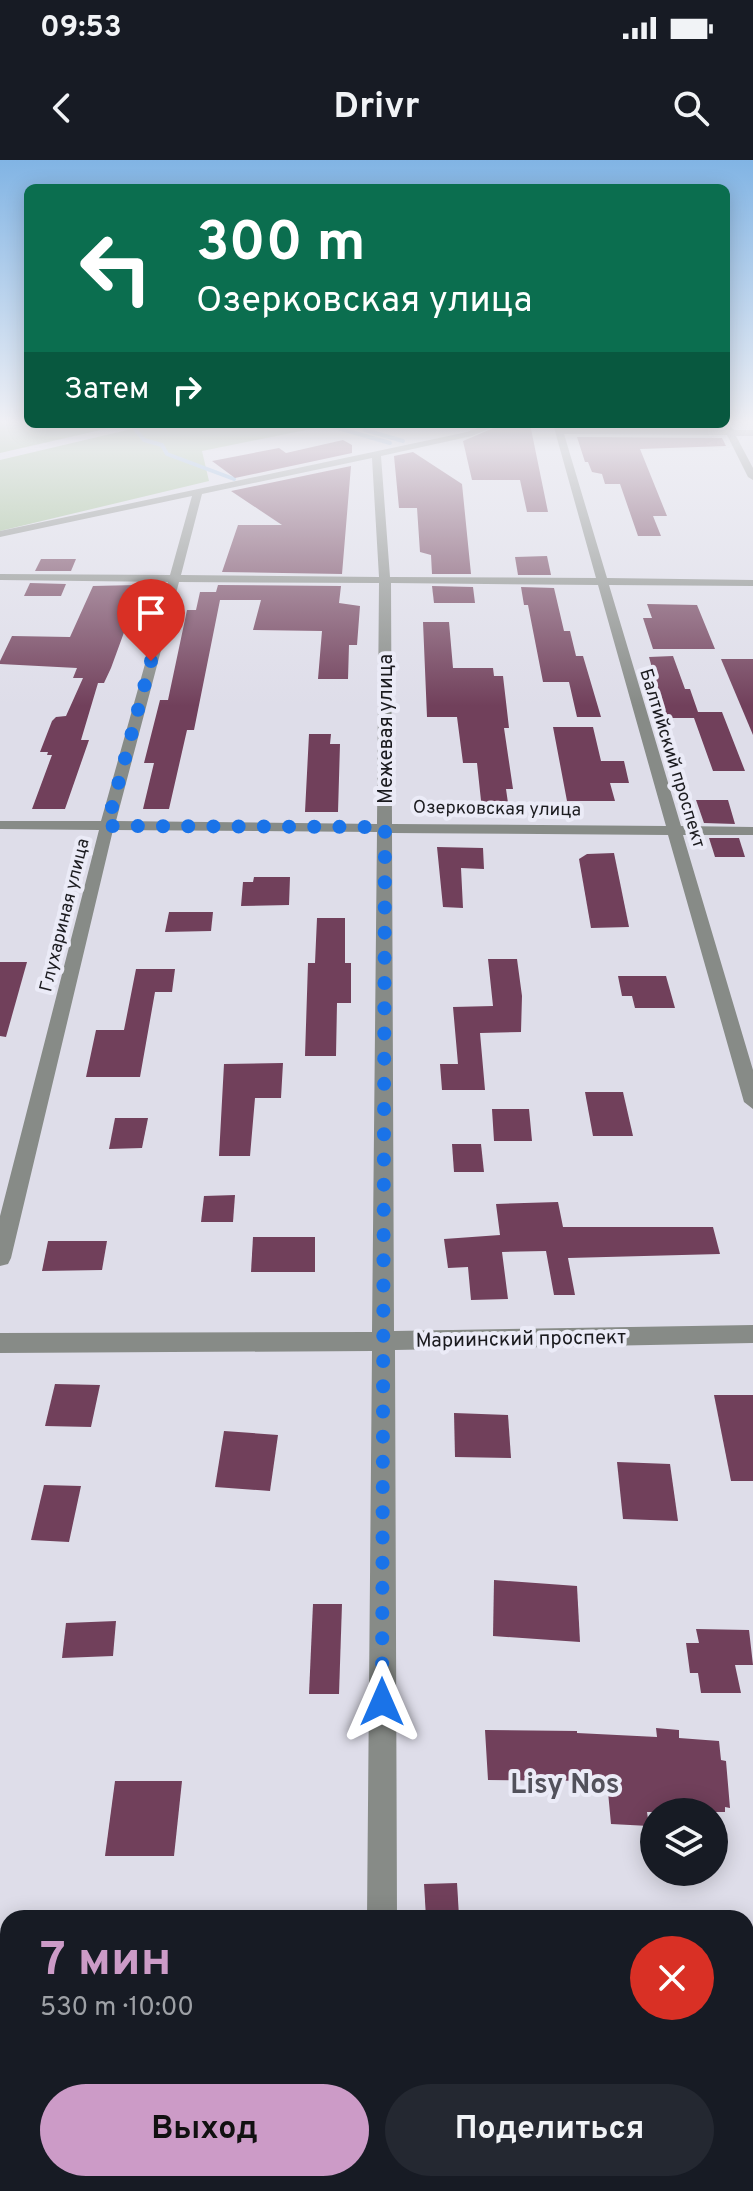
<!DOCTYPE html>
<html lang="ru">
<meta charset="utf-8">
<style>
body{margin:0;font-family:Overpass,sans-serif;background:#242831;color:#f1f3f6;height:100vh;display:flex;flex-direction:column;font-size:30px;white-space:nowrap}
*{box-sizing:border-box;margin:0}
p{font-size:26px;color:#9ea1a6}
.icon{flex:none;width:44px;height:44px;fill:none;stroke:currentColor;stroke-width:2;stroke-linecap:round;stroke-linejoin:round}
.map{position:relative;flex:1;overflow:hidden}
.sheet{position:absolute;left:0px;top:1750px;width:754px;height:282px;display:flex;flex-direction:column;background:#171b24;border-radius:24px 24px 0 0;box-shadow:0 4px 20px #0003}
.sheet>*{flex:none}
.top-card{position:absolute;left:24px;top:24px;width:706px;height:244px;border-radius:12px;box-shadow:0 4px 20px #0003;background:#0b6e4f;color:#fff;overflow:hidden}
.tools{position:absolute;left:640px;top:1638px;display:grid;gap:16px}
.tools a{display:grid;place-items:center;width:88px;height:88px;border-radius:50%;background:#171b24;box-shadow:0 4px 20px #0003;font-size:40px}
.pin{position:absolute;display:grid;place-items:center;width:68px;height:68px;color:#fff;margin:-82px -34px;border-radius:50% 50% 50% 0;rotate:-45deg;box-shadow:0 0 8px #0007}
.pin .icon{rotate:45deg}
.me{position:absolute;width:88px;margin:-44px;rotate:0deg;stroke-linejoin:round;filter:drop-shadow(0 0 6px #0008)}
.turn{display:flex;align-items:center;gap:28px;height:168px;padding:0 40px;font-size:36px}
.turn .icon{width:104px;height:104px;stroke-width:2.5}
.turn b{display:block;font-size:56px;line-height:68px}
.then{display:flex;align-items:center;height:76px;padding:0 40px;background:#0003;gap:16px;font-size:30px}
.round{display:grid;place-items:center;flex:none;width:84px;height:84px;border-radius:42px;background:#242831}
.head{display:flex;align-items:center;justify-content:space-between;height:136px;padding:0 40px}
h1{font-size:48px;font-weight:700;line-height:60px;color:#cc9bc7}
.cta{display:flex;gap:16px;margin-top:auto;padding:16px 40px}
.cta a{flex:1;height:92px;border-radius:48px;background:#cc9bc7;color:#111;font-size:32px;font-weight:700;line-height:92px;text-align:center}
.cta a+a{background:#242831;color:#f1f3f6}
.status{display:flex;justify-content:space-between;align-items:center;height:56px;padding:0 40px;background:#171b24;direction:ltr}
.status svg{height:22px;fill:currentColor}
header{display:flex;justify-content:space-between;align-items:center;height:104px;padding:0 40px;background:#171b24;font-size:36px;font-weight:700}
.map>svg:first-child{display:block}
.forest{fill:#98ba89}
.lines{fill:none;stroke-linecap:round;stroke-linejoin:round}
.stream{stroke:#88b3de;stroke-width:4}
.building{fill:#71405b}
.street{fill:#878b87;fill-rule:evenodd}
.route{stroke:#1a73e8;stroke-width:14;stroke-dasharray:0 25.2}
.labels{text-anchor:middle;stroke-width:8;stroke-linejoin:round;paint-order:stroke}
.far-street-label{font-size:18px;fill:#1b1b1f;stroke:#ebebf7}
.street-label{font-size:20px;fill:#1b1b1f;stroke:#ebebf7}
.near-quarter-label{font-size:28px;font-weight:bold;fill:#52515b;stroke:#ebebf7}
</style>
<div class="status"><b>09:53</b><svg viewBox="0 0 49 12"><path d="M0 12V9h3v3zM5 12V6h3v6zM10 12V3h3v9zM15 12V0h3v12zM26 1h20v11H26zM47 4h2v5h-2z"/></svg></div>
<header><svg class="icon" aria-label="back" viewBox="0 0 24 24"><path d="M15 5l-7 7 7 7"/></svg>Drivr<svg class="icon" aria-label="search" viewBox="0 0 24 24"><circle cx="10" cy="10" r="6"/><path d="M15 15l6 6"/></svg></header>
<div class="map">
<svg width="753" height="2031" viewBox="0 0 753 2031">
<rect width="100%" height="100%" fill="#dedde9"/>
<!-- forest -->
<g class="forest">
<path d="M0 262 127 264 0 293Z"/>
<path d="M153 264H312L321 267 202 291 209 321 0 371V300Z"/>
</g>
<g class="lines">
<!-- stream -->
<g class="stream">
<path d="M131 264 144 280 162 285 167 294 234 319"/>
<path d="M324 264 390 283"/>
<path d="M365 270 403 281"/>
</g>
</g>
<!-- building -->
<g class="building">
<path d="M503 264H530L548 352H527L520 320H472L463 281Z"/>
<path d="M573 264H714L715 267 574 265Z"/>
<path d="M577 277 722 278 726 286 640 289 667 356H653L661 376H638L620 324H605L602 314 592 312 588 302H585Z"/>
<path d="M343 280 352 285V293L235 318 212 301 279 288 286 293Z"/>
<path d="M413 292 462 324 471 414H432L431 395 420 392 417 348H399L394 296Z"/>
<path d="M351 306 342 414 222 412 238 365H282L231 331Z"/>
<path d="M547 396 551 415H518L515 397Z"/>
<path d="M41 399H76L71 411H35Z"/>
<path d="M30 423 66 424 61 436H24Z"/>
<path d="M136 425 124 456H130L111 508 104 523H98L81 580H89L65 649H32L52 595H47L48 592H40L52 561 56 557 66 556 83 518H73L77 508 0 504V501L12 476 70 477 93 426Z"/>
<path d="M218 425 341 426 339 443 360 446 357 485H349L348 519H318L322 471 253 470 261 440H220L194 570H187L169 649H143L154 603H144L160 540H168L187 450H196L200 432H216Z"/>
<path d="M432 426 473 427 475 443H434Z"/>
<path d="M521 427 554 428 564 471H570L576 496H583L601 557H577L569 522H543L528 445H524Z"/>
<path d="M647 444 697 445 715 489H653L643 458H652Z"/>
<path d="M423 462H449L453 508H493L494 516H503L509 568H504L513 629H506L509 650H482L477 603H463L457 557H427Z"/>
<path d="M673 496 685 529H690L698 552H722L745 611H713L694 558H666L649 497Z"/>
<path d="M721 499H753V575Z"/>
<path d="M553 567H593L601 601H624L629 623H610L615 641H567Z"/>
<path d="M309 574H331L330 584H340L338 652H305Z"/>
<path d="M696 640H728L735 664 704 663Z"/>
<path d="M709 678H739L745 697H715Z"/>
<path d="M437 687 483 688 484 709 461 708 463 748 443 747Z"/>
<path d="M614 693 629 767 591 768 579 699 587 694Z"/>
<path d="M254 717H290L289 745 241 746 243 722H253Z"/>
<path d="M169 752H213L211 771 165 772Z"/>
<path d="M317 758H345V803H351V843H337L336 896H305L308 803H315Z"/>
<path d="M488 799H517L522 836 521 872 480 873 485 930H442L440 904H458L453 847 493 846Z"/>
<path d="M0 802H27L6 877 0 876Z"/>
<path d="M136 809H175L172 832H155L140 917H86L96 870H124Z"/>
<path d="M618 816H666L675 848H635L632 836H622Z"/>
<path d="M283 903 281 938H255L250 996H219L224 904Z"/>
<path d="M585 932H623L633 976H593Z"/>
<path d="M492 949H529L532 981H494Z"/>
<path d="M115 958H148L142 988 109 989Z"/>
<path d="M452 984H481L484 1012H454Z"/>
<path d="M235 1035 233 1062H201L204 1036Z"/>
<path d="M558 1042 563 1067H713L720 1094 568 1098 575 1135H554L546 1091 502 1092 508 1139 471 1140 468 1107 448 1108 444 1079 500 1075 496 1044Z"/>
<path d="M253 1077H315V1112H251Z"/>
<path d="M48 1081H107L102 1110 42 1111Z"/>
<path d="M55 1224 100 1225 91 1267 45 1266Z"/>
<path d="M714 1235H753V1321H731Z"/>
<path d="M454 1253 508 1255 511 1298 455 1297Z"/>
<path d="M224 1271 278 1275 270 1331 215 1327Z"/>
<path d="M617 1302 670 1304 678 1361 623 1359Z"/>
<path d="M44 1325 81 1326 69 1382 31 1380Z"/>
<path d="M494 1420 577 1426 580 1482 493 1476Z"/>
<path d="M313 1444H342L339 1534H309Z"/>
<path d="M116 1461 113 1496 62 1498 66 1463Z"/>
<path d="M696 1469 749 1470 753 1505H735L741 1533H701L698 1513H690L686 1483H699Z"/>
<path d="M656 1568 679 1570V1578L719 1581 721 1600 726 1601 730 1648 725 1647V1652H647L649 1666 611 1664 607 1621 488 1620 485 1570 577 1571V1573L657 1577Z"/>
<path d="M115 1621H182L174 1696H105Z"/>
<path d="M457 1723 459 1756 426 1757 424 1724Z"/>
</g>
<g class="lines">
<!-- street -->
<g class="street">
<path d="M726 262 734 270H753V276H736L753 308V320L748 317 727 275 564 274 607 418 753 420V426L609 425 681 666 753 667V675H683L753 910V949L744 942 668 675 392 673 394 1171 753 1165V1183L395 1190 397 1758H367L372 1191 0 1193V1173L372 1172 377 672 113 670 11 1098 8 1104 0 1106V1056L99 670 0 669V661H101L168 422 0 420V414L170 415 192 336 0 377V371L467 272 488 264H500L472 276 381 296 390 417 596 418 553 264H561L563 268 725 270 722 264ZM372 298 379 417 181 415 202 334ZM179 422 379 423 377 664 116 661ZM391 423 598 425 666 666 392 664Z"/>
<path d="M365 2024H399L400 2031H364Z"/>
</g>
</g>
<!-- sky -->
<linearGradient id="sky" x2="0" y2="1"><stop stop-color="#81b4e4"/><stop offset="0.48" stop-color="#f0f0f5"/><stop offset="1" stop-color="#f0f0f5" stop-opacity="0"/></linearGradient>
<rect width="753" height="546" fill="url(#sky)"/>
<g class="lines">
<!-- route -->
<path class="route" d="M151 501 107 666 385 667 382 1542"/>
</g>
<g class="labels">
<!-- far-street labels -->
<g class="far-street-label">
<text transform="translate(673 598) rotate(73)" y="6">Балтийский проспект</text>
<text transform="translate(497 648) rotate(1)" y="6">Озерковская улица</text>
<text transform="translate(64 755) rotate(-76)" y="6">Глухариная улица</text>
</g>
<!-- street labels -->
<g class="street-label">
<text transform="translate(385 569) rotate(-90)" y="7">Межевая улица</text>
<text transform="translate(521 1178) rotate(-1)" y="7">Мариинский проспект</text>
</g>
<!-- near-quarter labels -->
<g class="near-quarter-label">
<text x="565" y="1633">Lisy Nos</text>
</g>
</g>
</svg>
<div class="tools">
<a><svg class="icon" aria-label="layers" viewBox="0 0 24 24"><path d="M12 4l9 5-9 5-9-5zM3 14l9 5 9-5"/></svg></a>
</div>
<div class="pin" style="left:151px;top:501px;background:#d93025"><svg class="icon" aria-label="arrive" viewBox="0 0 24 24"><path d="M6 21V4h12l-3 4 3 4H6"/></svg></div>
<svg class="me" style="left:382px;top:1542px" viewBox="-20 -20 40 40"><path d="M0-17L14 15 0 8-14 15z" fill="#1a73e8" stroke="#fff" stroke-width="4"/></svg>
<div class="top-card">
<div class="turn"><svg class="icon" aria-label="left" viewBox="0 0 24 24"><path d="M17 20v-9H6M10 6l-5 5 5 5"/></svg><div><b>300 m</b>Озерковская улица</div></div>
<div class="then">Затем<svg class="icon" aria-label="right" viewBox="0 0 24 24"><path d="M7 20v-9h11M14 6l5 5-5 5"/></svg></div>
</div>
<section class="sheet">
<div class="head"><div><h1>7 мин</h1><p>530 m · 10:00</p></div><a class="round" style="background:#d93025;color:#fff"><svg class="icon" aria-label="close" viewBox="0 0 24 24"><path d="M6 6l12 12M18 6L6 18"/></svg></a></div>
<div class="cta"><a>Выход</a><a>Поделиться</a></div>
</section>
</div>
